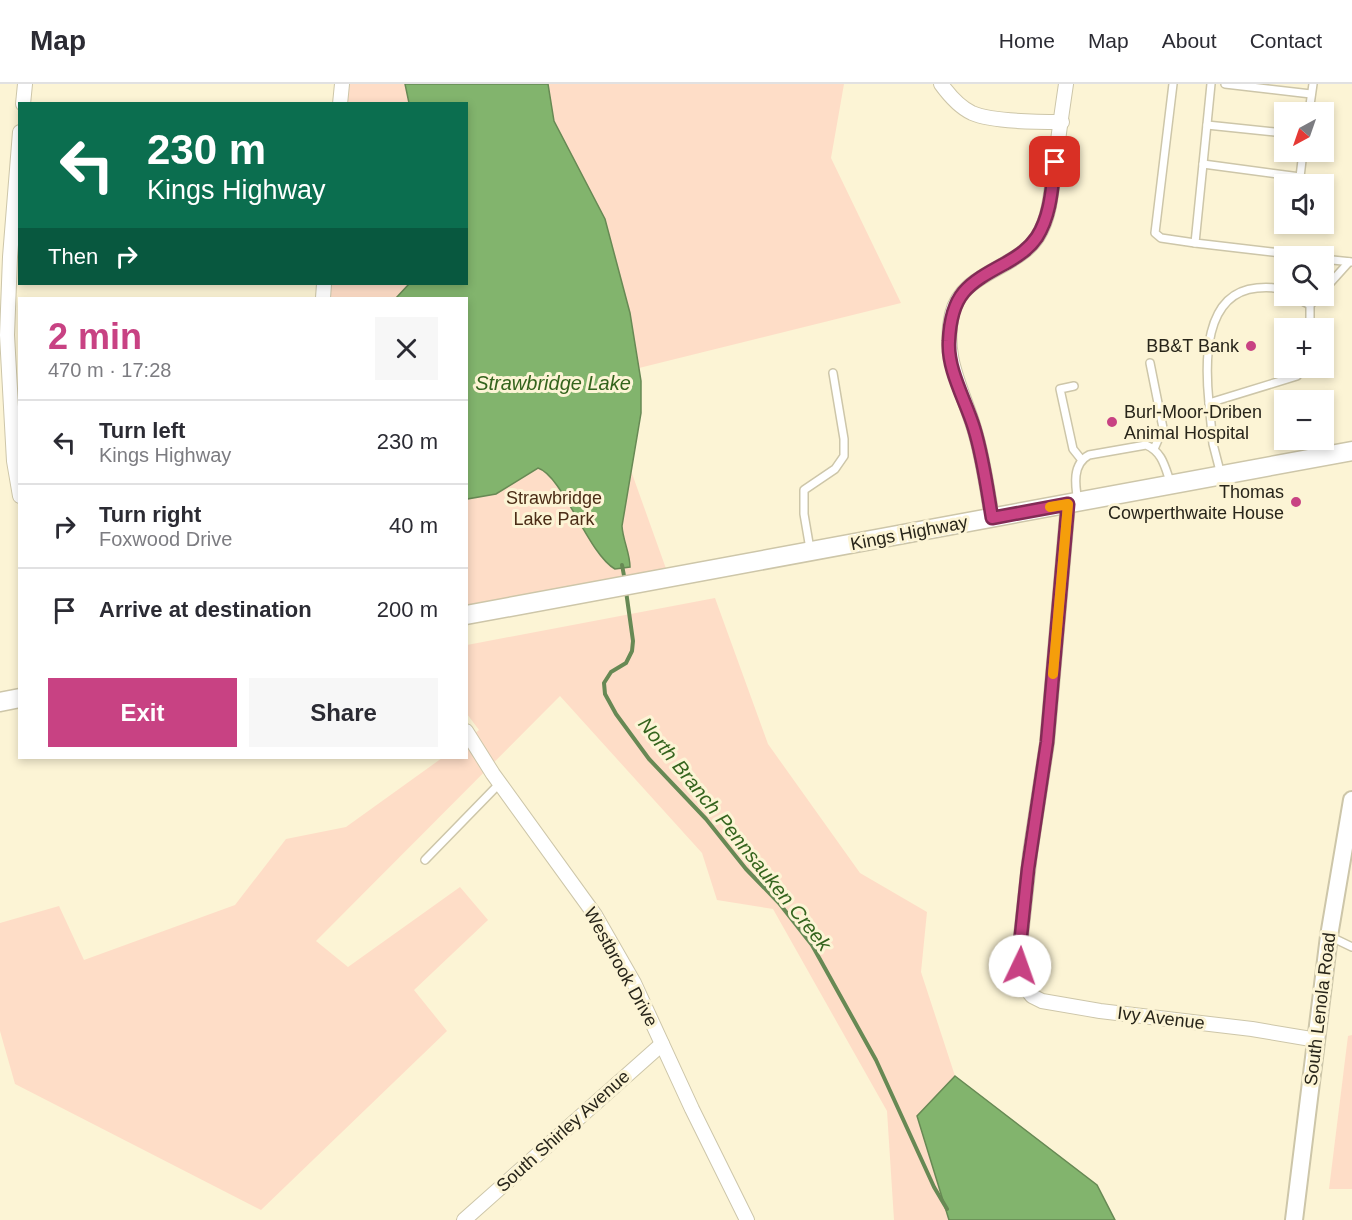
<!DOCTYPE html>
<meta charset="utf-8">
<style>
body{margin:0;font-family:Arial,sans-serif;background:#f7f7f7;color:#2b2b33;height:100vh;display:flex;flex-direction:column;font-size:22px;white-space:nowrap}
*{box-sizing:border-box;margin:0}
p{font-size:20px;color:#7c7c81}
.icon{flex:none;width:33px;height:33px;fill:none;stroke:currentColor;stroke-width:2;stroke-linecap:round;stroke-linejoin:round}
.map{position:relative;flex:1;overflow:hidden}
.sheet{position:absolute;left:18px;top:213px;width:450px;height:462px;display:flex;flex-direction:column;background:#fff;border-radius:0px;box-shadow:0 3px 9px #0003}
.sheet>*{flex:none}
.hud{position:absolute;left:18px;top:18px;width:450px;height:183px;border-radius:0px;box-shadow:0 3px 9px #0003;background:#0b6e4f;color:#fff;overflow:hidden}
.needle{width:39px;rotate:220deg}
.tools{position:absolute;left:1274px;top:18px;display:grid;gap:12px}
.tools a{display:grid;place-items:center;width:60px;height:60px;border-radius:0px;background:#fff;box-shadow:0 3px 9px #0003;font-size:30px}
.pin{position:absolute;display:grid;place-items:center;width:51px;height:51px;color:#fff;margin:-26px;border-radius:12px;box-shadow:0 3px 9px #0006}
.me{position:absolute;width:66px;margin:-33px;rotate:3deg;stroke-linejoin:round;filter:drop-shadow(0 0 4px #0008)}
.turn{display:flex;align-items:center;gap:21px;height:126px;padding:0 30px;font-size:27px}
.turn .icon{width:78px;height:78px;stroke-width:2.5}
.turn b{display:block;font-size:42px;line-height:51px}
.then{display:flex;align-items:center;height:57px;padding:0 30px;background:#0003;gap:12px;font-size:22px}
.round{display:grid;place-items:center;flex:none;width:63px;height:63px;border-radius:0px;background:#f7f7f7}
.summary{display:flex;align-items:center;justify-content:space-between;height:102px;padding:0 30px}
h1{font-size:36px;font-weight:700;line-height:45px;color:#c84283}
.cta{display:flex;gap:12px;margin-top:auto;padding:12px 30px}
.cta a{flex:1;height:69px;border-radius:0px;background:#c84283;color:#fff;font-size:24px;font-weight:700;line-height:69px;text-align:center}
.cta a+a{background:#f7f7f7;color:#2b2b33}
ul{padding:0;list-style:none}
li{display:flex;align-items:center;gap:18px;height:84px;padding:0 30px;border-top:2px solid #e1e1e2}
li div{flex:1}
li b{display:block;font-size:22px}
li em{font-style:normal}
header{display:flex;align-items:center;gap:36px;box-sizing:border-box;height:84px;padding:0 30px;background:#fff;border-bottom:2px solid #e1e1e2}
header strong{font-size:28px}
nav{display:flex;gap:33px;margin-inline-start:auto;font-size:21px}
.map>svg:first-child{display:block}
.green{fill:#feddc7}
.water{fill:#82b46d;stroke:#678954;stroke-width:1.5}
.lines{fill:none;stroke-linecap:round;stroke-linejoin:round}
.stream{stroke:#678954;stroke-width:4}
.service-casing{stroke:#cdc6a9;stroke-width:10}
.minor-casing{stroke:#cdc6a9;stroke-width:16}
.tertiary-casing{stroke:#cdc6a9;stroke-width:20}
.secondary-casing{stroke:#cdc6a9;stroke-width:21}
.service{stroke:#fff;stroke-width:7}
.minor{stroke:#fff;stroke-width:14}
.tertiary{stroke:#fff;stroke-width:16}
.secondary{stroke:#fff;stroke-width:18}
.route-casing{stroke:#822b55;stroke-width:15}
.route{stroke:#c84283;stroke-width:10}
.slow{stroke:#f59e0b;stroke-width:10}
.poi-dot{fill:#c84283;stroke:#fcf4d5;stroke-width:2}
.labels{text-anchor:middle;stroke-width:6;stroke-linejoin:round;paint-order:stroke}
.poi-label{font-size:18px;fill:#28251a;stroke:#fcf4d5;text-anchor:end}
.park-label{font-size:18px;fill:#4b2c16;stroke:#fcf4d5}
.street-label{font-size:18px;fill:#28251a;stroke:#fcf4d5}
.water-label{font-size:20px;font-style:italic;fill:#34641d;stroke:#fcf4d5}
</style>
<header>
<strong>Map</strong>
<nav><a>Home</a><a>Map</a><a>About</a><a>Contact</a></nav>
</header>
<div class="map">
<svg width="1352" height="1136" viewBox="0 0 1352 1136">
<rect width="100%" height="100%" fill="#fcf4d5"/>
<!-- green -->
<g class="green">
<path d="M342 0H844L831 74 901 219 639 284 605 135 620 356 669 493 467 527 466 214H325L326 200H466V20L340 19Z"/>
<path d="M715 514 768 660 860 789 927 828 921 888 955 992 917 1032 949 1136H894L887 1027 773 825 717 816 702 769 560 612 316 857 348 883 460 803 488 836 414 906 447 947 261 1126 15 1000 0 947V839L59 822 84 876 235 821 286 755 346 743 442 674H466L467 655 479 646 467 630V561Z"/>
<path d="M1352 951V1105H1329L1348 952Z"/>
</g>
<!-- water -->
<g class="water">
<path d="M405 0H548L554 37 605 135 630 229 641 297V329L622 442C623 457 630 469 630 483L615 485C588 470 563 392 538 384L496 410 467 415 466 214H396L409 200H466V20L409 19Z"/>
<path d="M955 992 1097 1101 1115 1136H949L917 1032Z"/>
</g>
<g class="lines">
<!-- stream -->
<g class="stream">
<path d="M622 481 625 497"/>
<path d="M626 507 633 557 632 567 626 579 611 588 604 599 605 610 616 630 649 675 706 735 746 785 779 819 812 861 876 976 934 1103 947 1125"/>
</g>
<!-- service casing -->
<g class="service-casing">
<g id="service">
<path d="M1173 0 1155 149 1161 154 1195 159"/>
<path d="M1225 0 1311 10"/>
<path d="M1309 28 1313 0"/>
<path d="M1207 41 1284 49"/>
<path d="M1303 68 1300 93 1203 80 1195 159 1306 172"/>
<path d="M1203 80 1211 0"/>
<path d="M1323 175 1352 178"/>
<path d="M1323 207 1349 178"/>
<path d="M1293 212 1310 221"/>
<path d="M1310 244V221L1319 212"/>
<path d="M1150 279 1163 344 1154 365"/>
<path d="M1074 302 1060 305 1073 365 1081 375"/>
<path d="M1209 319C1205 279 1203 209 1257 204 1266 203 1276 203 1284 207"/>
<path d="M1221 391 1213 360 1209 319 1297 292 1302 284"/>
<path d="M1078 418C1075 401 1072 380 1089 371L1146 361C1163 368 1165 384 1171 400"/>
<path d="M810 465 804 430V406L835 385 844 372V355L833 289"/>
<path d="M425 776 500 699"/>
<path d="M1329 852 1352 863"/>
</g>
</g>
<!-- minor casing -->
<g class="minor-casing">
<g id="minor">
<path d="M941 0C949 11 959 23 972 29 993 38 1038 38 1062 38"/>
<path d="M23 20 25 0"/>
<path d="M340 20 342 0"/>
<path d="M20 48 10 173 7 251 14 377 20 412"/>
<path d="M323 214 324 200"/>
<path d="M1068 420 1047 659 1030 770 1019 870 1025 903 1032 912 1042 917 1100 927 1252 945 1317 956"/>
<path d="M992 434C987 404 983 373 974 344 962 304 942 273 952 230 962 187 1017 186 1038 152 1051 131 1051 105 1055 81 1058 54 1062 27 1066 0"/>
<path d="M466 647 493 690 595 831 634 899 692 1025 747 1136"/>
<path d="M464 1136 662 960"/>
</g>
</g>
<!-- tertiary casing -->
<g class="tertiary-casing">
<path id="tertiary" d="M1294 1136 1329 852 1352 716"/>
</g>
<!-- secondary casing -->
<g class="secondary-casing">
<g id="secondary">
<path d="M466 531 1352 367"/>
<path d="M0 618 20 614"/>
</g>
</g>
<!-- service -->
<use href="#service" class="service"/>
<!-- minor -->
<use href="#minor" class="minor"/>
<!-- tertiary -->
<use href="#tertiary" class="tertiary"/>
<!-- secondary -->
<use href="#secondary" class="secondary"/>
</g>
<g class="lines">
<!-- route casing -->
<g class="route-casing">
<path id="route" d="M1020 882 1019 870 1028 785 1047 658 1068 420 992 434C987 404 983 373 974 344 966 317 947 286 949 257 951 210 967 200 1006 179 1018 172 1029 165 1037 153 1051 131 1052 103 1055 78"/>
</g>
<!-- route -->
<use href="#route" class="route"/>
<!-- slow -->
<path class="slow" d="M1050 423 1068 420 1053 590"/>
</g>
<!-- markers -->
<g class="poi-dot">
<circle cx="1251" cy="262" r="6"/>
<circle cx="1112" cy="338" r="6"/>
<circle cx="1296" cy="418" r="6"/>
</g>
<g class="labels">
<!-- poi labels -->
<g class="poi-label">
<text x="1239" y="268">BB&amp;T Bank</text>
<text x="1124" y="334" text-anchor="start">Burl-Moor-Driben<tspan x="1124" dy="21">Animal Hospital</tspan></text>
<text x="1284" y="414">Thomas<tspan x="1284" dy="21">Cowperthwaite House</tspan></text>
</g>
<!-- park labels -->
<g class="park-label">
<text x="554" y="420">Strawbridge<tspan x="554" dy="21">Lake Park</tspan></text>
</g>
<!-- street labels -->
<g class="street-label">
<text transform="translate(909 449) rotate(-11)" y="6">Kings Highway</text>
<text transform="translate(621 883) rotate(61)" y="6">Westbrook Drive</text>
<text transform="translate(1320 925) rotate(-83)" y="6">South Lenola Road</text>
<text transform="translate(1161 934) rotate(7)" y="6">Ivy Avenue</text>
<text transform="translate(563 1047) rotate(-42)" y="6">South Shirley Avenue</text>
</g>
<!-- water labels -->
<g class="water-label">
<text x="553" y="306">Strawbridge Lake</text>
<text transform="translate(735 750) rotate(51)" y="7">North Branch Pennsauken Creek</text>
</g>
</g>
</svg>
<div class="tools">
<a><svg class="needle" viewBox="-14 -14 28 28"><path d="M0-13l5 13h-10z" fill="#e53935"/><path d="M0 13l5-13h-10z" fill="#7c7c81"/></svg></a>
<a><svg class="icon" aria-label="sound" viewBox="0 0 24 24"><path d="M4 9h4l5-4v14l-5-4H4zM17 9q2 3 0 6"/></svg></a>
<a><svg class="icon" aria-label="search" viewBox="0 0 24 24"><circle cx="10" cy="10" r="6"/><path d="M15 15l6 6"/></svg></a>
<a>+</a>
<a>−</a>
</div>
<div class="pin" style="left:1055px;top:78px;background:#d93025"><svg class="icon" aria-label="arrive" viewBox="0 0 24 24"><path d="M6 21V4h12l-3 4 3 4H6"/></svg></div>
<svg class="me" style="left:1020px;top:882px" viewBox="-20 -20 40 40"><circle r="19" fill="#fff"/><path d="M0-13L10 11 0 6-10 11z" fill="#c84283"/></svg>
<div class="hud">
<div class="turn"><svg class="icon" aria-label="left" viewBox="0 0 24 24"><path d="M17 20v-9H6M10 6l-5 5 5 5"/></svg><div><b>230 m</b>Kings Highway</div></div>
<div class="then">Then<svg class="icon" aria-label="right" viewBox="0 0 24 24"><path d="M7 20v-9h11M14 6l5 5-5 5"/></svg></div>
</div>
<section class="sheet">
<div class="summary"><div><h1>2 min</h1><p>470 m · 17:28</p></div><a class="round"><svg class="icon" aria-label="close" viewBox="0 0 24 24"><path d="M6 6l12 12M18 6L6 18"/></svg></a></div>
<ul>
<li><svg class="icon" aria-label="left" viewBox="0 0 24 24"><path d="M17 20v-9H6M10 6l-5 5 5 5"/></svg><div><b>Turn left</b><p>Kings Highway</p></div><em>230 m</em></li>
<li><svg class="icon" aria-label="right" viewBox="0 0 24 24"><path d="M7 20v-9h11M14 6l5 5-5 5"/></svg><div><b>Turn right</b><p>Foxwood Drive</p></div><em>40 m</em></li>
<li><svg class="icon" aria-label="arrive" viewBox="0 0 24 24"><path d="M6 21V4h12l-3 4 3 4H6"/></svg><div><b>Arrive at destination</b></div><em>200 m</em></li>
</ul>
<div class="cta"><a>Exit</a><a>Share</a></div>
</section>
</div>
